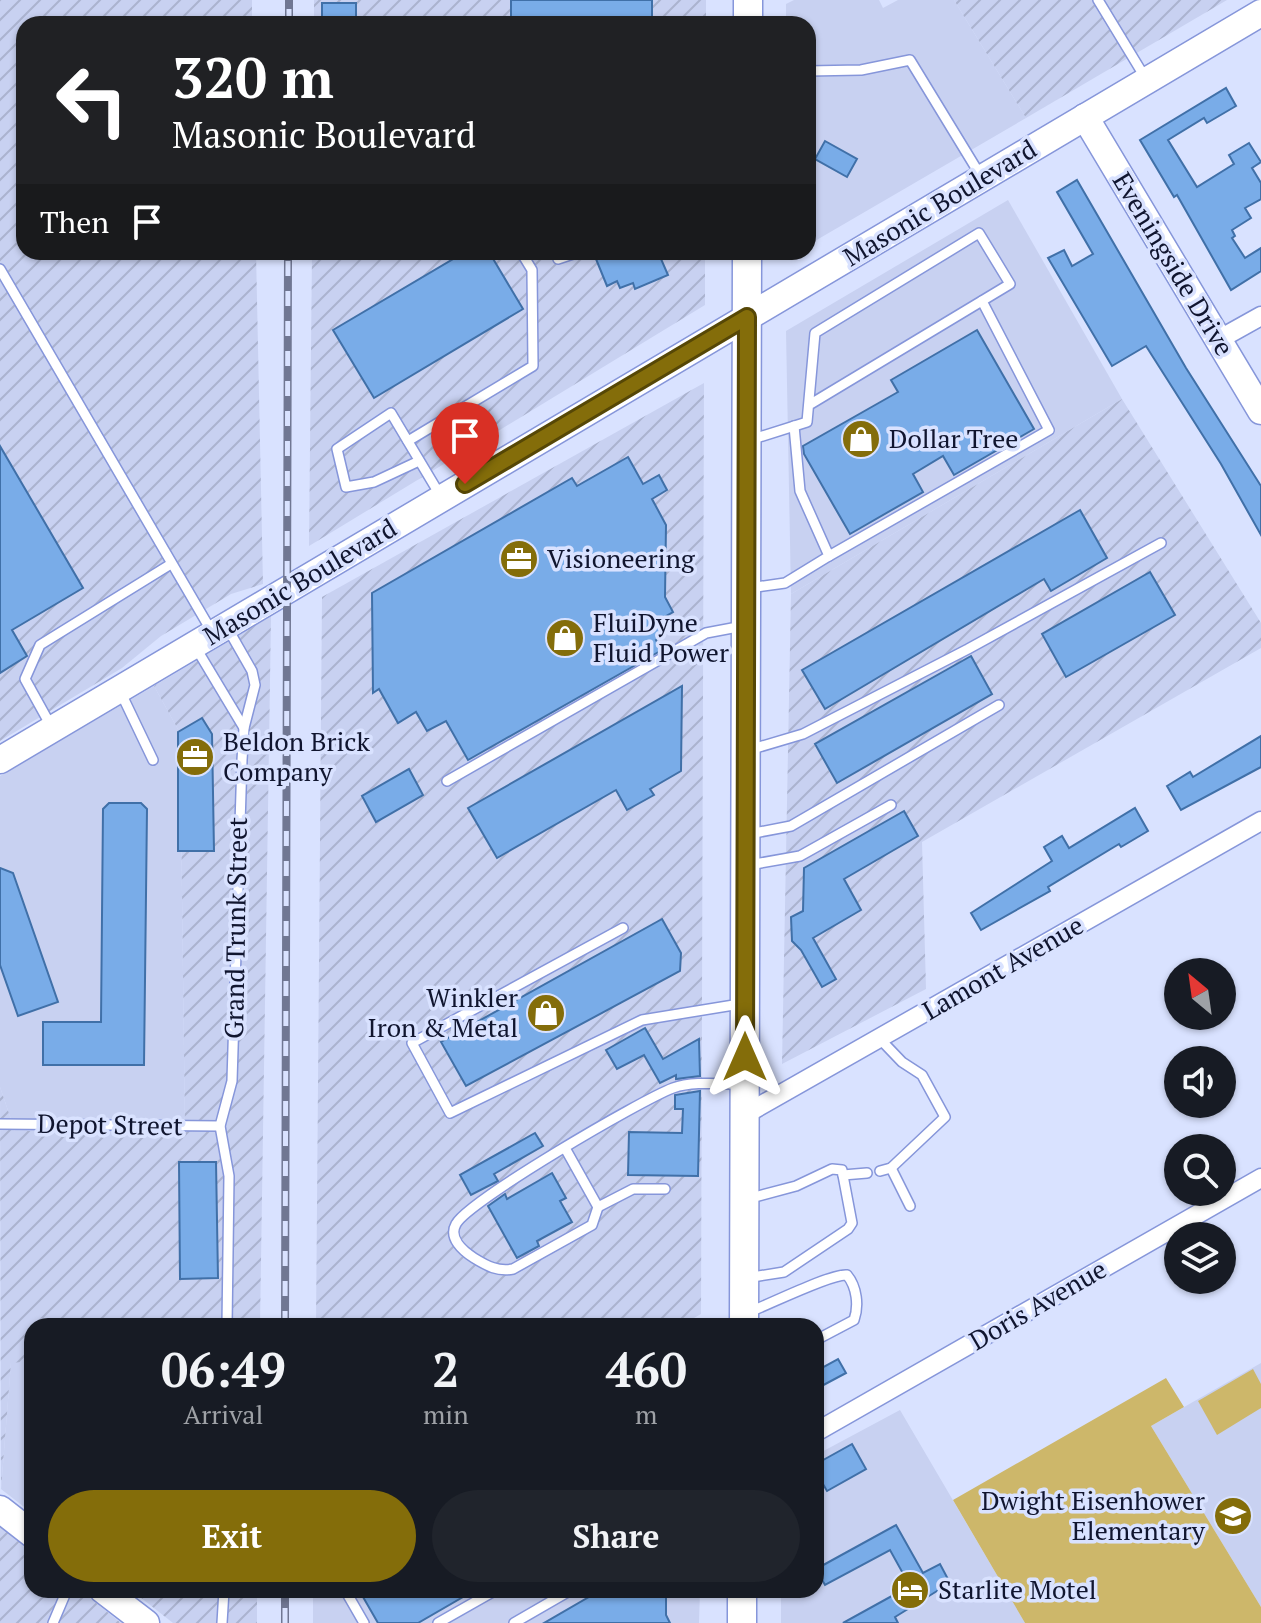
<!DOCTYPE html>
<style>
body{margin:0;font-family:"PT Serif",serif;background:#20242c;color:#f1f3f6;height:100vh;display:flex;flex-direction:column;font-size:30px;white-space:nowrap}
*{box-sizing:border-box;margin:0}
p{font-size:26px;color:#9ea1a6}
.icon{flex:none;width:44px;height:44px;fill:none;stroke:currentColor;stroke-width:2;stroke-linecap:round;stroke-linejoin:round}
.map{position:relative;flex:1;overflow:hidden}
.sheet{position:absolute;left:24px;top:1318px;width:800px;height:280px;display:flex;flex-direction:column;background:#171b24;border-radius:24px;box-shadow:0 2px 6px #0004}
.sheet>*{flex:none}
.hud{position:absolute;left:16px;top:16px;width:800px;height:244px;border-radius:24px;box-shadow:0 2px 6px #0004;background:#202124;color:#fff;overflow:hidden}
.needle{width:52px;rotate:331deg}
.controls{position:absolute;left:1164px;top:958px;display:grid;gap:16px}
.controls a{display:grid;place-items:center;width:72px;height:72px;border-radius:50%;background:#171b24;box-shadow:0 2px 6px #0004;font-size:40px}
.pin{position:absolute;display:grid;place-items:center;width:68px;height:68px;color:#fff;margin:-82px -34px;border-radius:50% 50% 50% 0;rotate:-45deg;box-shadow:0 0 8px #0007}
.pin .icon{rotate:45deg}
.me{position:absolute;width:88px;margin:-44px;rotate:0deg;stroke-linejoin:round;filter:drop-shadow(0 0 6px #0008)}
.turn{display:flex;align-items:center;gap:28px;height:168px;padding:0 24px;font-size:36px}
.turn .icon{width:104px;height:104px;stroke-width:2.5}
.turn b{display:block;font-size:56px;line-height:68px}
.then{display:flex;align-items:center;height:76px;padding:0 24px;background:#0003;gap:16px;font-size:30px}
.eta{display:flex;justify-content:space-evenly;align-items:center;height:136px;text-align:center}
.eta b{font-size:48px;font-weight:600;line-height:56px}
.primary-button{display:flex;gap:16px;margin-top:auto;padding:16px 24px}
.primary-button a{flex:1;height:92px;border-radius:48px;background:#846d0a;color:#fff;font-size:32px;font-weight:600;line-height:92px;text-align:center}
.primary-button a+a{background:#20242c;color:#f1f3f6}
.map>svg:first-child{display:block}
.built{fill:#c8d1f1}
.industrial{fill:url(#industrial-furrows)}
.green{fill:#cdb76a}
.building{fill:#79ace8;stroke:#4070a8;stroke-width:2}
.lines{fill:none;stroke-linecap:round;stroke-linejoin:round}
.lane-casing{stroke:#8696da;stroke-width:12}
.street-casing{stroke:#8696da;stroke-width:21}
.secondary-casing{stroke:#8696da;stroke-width:29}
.primary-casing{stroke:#8696da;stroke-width:31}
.lane{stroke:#fff;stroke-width:9}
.street{stroke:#fff;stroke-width:18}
.secondary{stroke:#fff;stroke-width:26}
.primary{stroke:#fff;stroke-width:28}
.rail-casing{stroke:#707793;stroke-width:8}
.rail{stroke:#d9e2ff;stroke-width:5;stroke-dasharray:15;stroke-linecap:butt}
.route-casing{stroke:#564706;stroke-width:20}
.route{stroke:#846d0a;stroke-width:14}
.labels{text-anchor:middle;stroke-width:7;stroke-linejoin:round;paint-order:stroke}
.street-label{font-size:26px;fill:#10152f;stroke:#d9e2ff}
.poi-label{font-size:26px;fill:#10152f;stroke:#d9e2ff;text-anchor:start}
</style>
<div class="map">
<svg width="1261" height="1623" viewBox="0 0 1261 1623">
<defs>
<pattern id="industrial-furrows" width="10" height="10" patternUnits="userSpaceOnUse" patternTransform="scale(2)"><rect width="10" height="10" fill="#c8d1f1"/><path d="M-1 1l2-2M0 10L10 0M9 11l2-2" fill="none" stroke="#abb3cf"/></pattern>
</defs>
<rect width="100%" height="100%" fill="#d9e2ff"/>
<!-- built -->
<g class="built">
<path d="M794 0H879L883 8 898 0H954L1026 118 808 245V24H786V4Z"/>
<path d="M1008 200 1122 399 791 594 786 331Z"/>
<path d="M154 686 180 733 185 1131H15L0 1087V776Z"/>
<path d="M32 1361V1513L1 1489 11 1362Z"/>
<path d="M1261 1363V1607L1151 1426Z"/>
<path d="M900 1410 1025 1623H781V1590H816V1455Z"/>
<path d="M313 1590H700L699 1623H313Z"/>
</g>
<!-- industrial -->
<g class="industrial">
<path d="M0 0H252V24H24V252H256L263 584 231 594 161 636 122 668 0 741Z"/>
<rect x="314" y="0" width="392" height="24"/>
<path d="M954 0H1227L1026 118Z"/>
<path d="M312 252H705V305L309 546Z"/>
<path d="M704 383 701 1314 680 1326H316L322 597Z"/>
<path d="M1122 399 1261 623V648L922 842 926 989 782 1064 791 594Z"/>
<path d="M271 616 260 1326H32V1361L11 1363 1 1489 0 1087 15 1131H185L180 733 154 686Z"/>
<path d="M0 1526 32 1551V1590H80L121 1623H0Z"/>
<path d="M131 1590H257V1623H173Z"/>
</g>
<!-- green -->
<g class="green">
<path d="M1253 1369 1261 1384V1408L1217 1435 1198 1401Z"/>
<path d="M1166 1378 1184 1407 1151 1426 1261 1607V1623H1025L953 1500Z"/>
</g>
<!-- building -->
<g class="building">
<rect x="511" y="0" width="141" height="24"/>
<rect x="322" y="3" width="34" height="21"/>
<path d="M1226 88 1236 106 1207 123 1204 118 1168 140 1197 187 1234 164 1229 155 1249 143 1261 162 1252 168 1261 183V199L1245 208 1251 218 1232 230 1235 236 1232 238 1245 258 1261 248V271L1231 290 1177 195 1174 197 1140 140Z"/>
<path d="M825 141 857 159 847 177 815 159Z"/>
<path d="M1077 180 1186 368 1261 486V535L1221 464 1146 346 1112 366 1048 258 1064 250 1072 266 1093 254 1057 192Z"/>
<path d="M465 252H489L523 309 374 398 333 330Z"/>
<path d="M614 252H658L668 275 635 289 633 283 620 288 617 281 607 286 596 259Z"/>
<path d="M977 330 1034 429 954 475 943 456 913 474 923 492 850 534 804 454 803 446 898 392 891 380Z"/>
<path d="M0 446 83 588 12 630 27 656 0 673Z"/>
<path d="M628 457 643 484 659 475 667 490 652 499 666 525 665 597 673 612 656 622 663 636 656 640 662 650 468 760 446 721 427 731 416 712 398 723 379 689 373 693 372 593 572 478 577 486Z"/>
<path d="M1080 510 1107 558 1051 591 1044 579 825 709 802 670Z"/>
<path d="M1150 572 1175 615 1066 677 1042 634Z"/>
<path d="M971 656 992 694 837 783 815 744Z"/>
<path d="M682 686 681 771 650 789 654 795 627 810 616 790 497 858 468 808Z"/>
<path d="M202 718 212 734 214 851H178V732Z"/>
<path d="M1261 736V767L1181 810 1167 786 1190 772 1193 777Z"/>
<path d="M409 769 423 795 376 822 362 796Z"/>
<path d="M109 803H141L147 809 144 1065H43V1022H101L103 809Z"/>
<path d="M1135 808 1148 831 1121 847 1119 844 1048 887 1050 891 981 930 971 913 1052 861 1044 847 1062 836 1069 848Z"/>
<path d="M904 811 918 836 844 879 861 910 813 938 836 979 822 987 801 950 792 941 791 917 803 911 804 868Z"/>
<path d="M0 868 13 873 58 1002 18 1016 0 965Z"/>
<path d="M662 919 681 953 680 971 466 1086 441 1042Z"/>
<path d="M645 1028 663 1059 699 1039 700 1076 676 1079V1075L660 1083 644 1055 617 1069 606 1050Z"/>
<path d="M700 1091 698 1176 628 1175 629 1132 682 1133 683 1109H675V1095Z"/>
<path d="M535 1133 543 1146 494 1174 498 1181 471 1195 460 1175Z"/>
<path d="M179 1162H216L218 1278 180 1279Z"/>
<path d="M552 1173 566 1198 560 1201 572 1222 537 1241 539 1246 517 1258 488 1206 505 1194 507 1199Z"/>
<path d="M838 1359 846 1373 816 1389V1371Z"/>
<path d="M852 1444 866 1469 827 1491 816 1472V1464Z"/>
<path d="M896 1525 923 1573 940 1564 950 1583 895 1617 898 1623H843L910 1586 890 1550 825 1585 816 1569Z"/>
<path d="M359 1590H475L418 1623H378Z"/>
<path d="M601 1590H666V1615L670 1623H544Z"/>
</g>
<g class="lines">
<!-- lane casing -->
<g class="lane-casing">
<g id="lane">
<path d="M1098 0 1146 79"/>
<path d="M808 71 861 70 910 60 982 178"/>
<path d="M558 252V259L579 252"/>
<path d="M0 269 212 632"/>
<path d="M750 440 807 422 815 333 979 233 1010 284 809 405"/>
<path d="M408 441 533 366 532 270 521 252"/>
<path d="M419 461 374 482 346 487 337 449 391 413 440 495"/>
<path d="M829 556 1049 430 982 301"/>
<path d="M749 588 785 583 829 556 800 491 794 426"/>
<path d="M196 648 244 728"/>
<path d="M120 691 153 760"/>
<path d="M51 726 25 679 40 645 171 564"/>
<path d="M749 750 803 734 968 649 1161 543"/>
<path d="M447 781 706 633 743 626"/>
<path d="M749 834 791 826 999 705"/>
<path d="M749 865 800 856 891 805"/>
<path d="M623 928 412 1043 450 1113 642 1020 740 1004"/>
<path d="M879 1038 902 1062 922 1075 945 1117 891 1168 880 1171"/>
<path d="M0 1124 220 1126"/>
<path d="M565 1148 598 1207 592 1225 513 1269C498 1272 487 1266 474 1258 463 1251 448 1238 456 1224 468 1201 641 1100 673 1088 693 1081 719 1084 740 1084"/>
<path d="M891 1168 910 1206"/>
<path d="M843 1175 867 1173"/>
<path d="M598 1207 633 1189H665"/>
<path d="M746 1278 784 1272 848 1229 852 1223 842 1170 832 1169 796 1186 747 1199"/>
<path d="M747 1313C768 1305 832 1273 847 1275 857 1287 859 1306 854 1320L816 1340"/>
<path d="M227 1326 229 1176 220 1126 232 1081 242 760 244 728 255 685 252 671 228 629"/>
<path d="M345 1590 364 1623"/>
<path d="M53 1623 67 1590"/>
<path d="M222 1623 224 1590"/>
<path d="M438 1623 496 1590"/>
<path d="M514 1623 571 1590"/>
</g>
</g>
<!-- street casing -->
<g class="street-casing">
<g id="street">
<path d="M1218 340 1261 316"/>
<path d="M744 1115 1261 821"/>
<path d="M816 1432 1261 1178"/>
</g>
</g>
<!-- secondary casing -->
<g class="secondary-casing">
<g id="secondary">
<path d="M1085 117 1261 411"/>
<path d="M0 760 1261 13"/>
<path d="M0 1509 32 1534"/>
<path d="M103 1590 146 1623"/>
</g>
</g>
<!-- primary casing -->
<g class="primary-casing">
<g id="primary">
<path d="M748 24V0"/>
<path d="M744 1326 747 252"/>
<path d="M742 1623V1590"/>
</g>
</g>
<!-- lane -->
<use href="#lane" class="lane"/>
<!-- street -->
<use href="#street" class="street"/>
<!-- secondary -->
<use href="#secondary" class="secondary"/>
<!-- primary -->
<use href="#primary" class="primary"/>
<!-- rail casing -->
<g class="rail-casing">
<g id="rail">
<path d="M289 24V0"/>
<path d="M285 1326 288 252"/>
<path d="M285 1623V1590"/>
</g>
</g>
<!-- rail -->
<use href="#rail" class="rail"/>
</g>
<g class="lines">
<!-- route casing -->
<g class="route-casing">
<path id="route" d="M465 484 747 317 745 1057"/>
</g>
<!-- route -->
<use href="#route" class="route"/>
</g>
<!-- icons -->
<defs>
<g id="shop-disc" transform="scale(2)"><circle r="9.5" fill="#846d0a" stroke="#d9e2ff"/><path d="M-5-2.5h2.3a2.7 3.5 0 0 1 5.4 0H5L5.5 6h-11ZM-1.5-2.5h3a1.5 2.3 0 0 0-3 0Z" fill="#fff"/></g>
<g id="office-disc" transform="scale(2)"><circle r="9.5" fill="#846d0a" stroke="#d9e2ff"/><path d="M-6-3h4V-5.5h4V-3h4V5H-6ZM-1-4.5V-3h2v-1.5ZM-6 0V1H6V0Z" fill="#fff"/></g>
<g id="school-disc" transform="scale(2)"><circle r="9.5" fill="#846d0a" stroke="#d9e2ff"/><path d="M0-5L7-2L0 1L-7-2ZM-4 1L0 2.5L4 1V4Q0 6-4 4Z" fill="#fff"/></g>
<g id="hotel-disc" transform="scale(2)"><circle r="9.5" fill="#846d0a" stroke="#d9e2ff"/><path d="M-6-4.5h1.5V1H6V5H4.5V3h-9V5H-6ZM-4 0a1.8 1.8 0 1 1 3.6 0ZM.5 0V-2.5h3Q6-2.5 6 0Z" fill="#fff"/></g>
</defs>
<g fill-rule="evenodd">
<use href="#shop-disc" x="861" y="439"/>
<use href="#office-disc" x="519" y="559"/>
<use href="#shop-disc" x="565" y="638"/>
<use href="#office-disc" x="195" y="757"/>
<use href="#shop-disc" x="546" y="1013"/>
<use href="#school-disc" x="1233" y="1516"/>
<use href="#hotel-disc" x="910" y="1590"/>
</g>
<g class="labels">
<!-- street labels -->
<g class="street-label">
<text transform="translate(940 203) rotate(-31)" y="9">Masonic Boulevard</text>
<text transform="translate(1173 264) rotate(59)" y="9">Eveningside Drive</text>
<text transform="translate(300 582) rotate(-31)" y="9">Masonic Boulevard</text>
<text transform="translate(236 928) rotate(-89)" y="9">Grand Trunk Street</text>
<text transform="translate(1003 968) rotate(-30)" y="9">Lamont Avenue</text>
<text transform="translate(110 1125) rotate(1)" y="9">Depot Street</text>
<text transform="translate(1038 1305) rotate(-30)" y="9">Doris Avenue</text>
</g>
<!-- poi labels -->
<g class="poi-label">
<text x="889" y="448">Dollar Tree</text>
<text x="547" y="568">Visioneering</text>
<text x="593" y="632">FluiDyne<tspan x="593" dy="30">Fluid Power</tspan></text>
<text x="223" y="751">Beldon Brick<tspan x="223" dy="30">Company</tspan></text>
<text x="518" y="1007" text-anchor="end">Winkler<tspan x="518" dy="30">Iron &amp; Metal</tspan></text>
<text x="1205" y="1510" text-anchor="end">Dwight Eisenhower<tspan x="1205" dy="30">Elementary</tspan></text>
<text x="938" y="1599">Starlite Motel</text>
</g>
</g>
</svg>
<div class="controls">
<a><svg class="needle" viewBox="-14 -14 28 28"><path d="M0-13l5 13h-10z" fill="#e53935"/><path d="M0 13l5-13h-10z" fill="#9ea1a6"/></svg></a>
<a><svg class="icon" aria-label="sound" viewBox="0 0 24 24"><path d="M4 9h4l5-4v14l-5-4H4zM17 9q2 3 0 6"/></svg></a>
<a><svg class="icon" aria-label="search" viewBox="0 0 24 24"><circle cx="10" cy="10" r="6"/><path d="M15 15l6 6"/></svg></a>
<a><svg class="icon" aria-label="layers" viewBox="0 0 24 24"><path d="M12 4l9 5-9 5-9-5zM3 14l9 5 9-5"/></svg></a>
</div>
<div class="pin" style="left:465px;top:484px;background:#d93025"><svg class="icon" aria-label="arrive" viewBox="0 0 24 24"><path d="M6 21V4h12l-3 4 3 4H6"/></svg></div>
<svg class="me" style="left:745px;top:1057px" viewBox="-20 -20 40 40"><path d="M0-17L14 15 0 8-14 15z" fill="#846d0a" stroke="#fff" stroke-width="4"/></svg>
<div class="hud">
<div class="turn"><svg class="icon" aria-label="left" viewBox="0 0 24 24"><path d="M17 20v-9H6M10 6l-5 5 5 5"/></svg><div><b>320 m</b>Masonic Boulevard</div></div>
<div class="then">Then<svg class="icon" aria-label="arrive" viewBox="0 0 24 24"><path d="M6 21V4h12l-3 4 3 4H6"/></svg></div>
</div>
<section class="sheet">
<div class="eta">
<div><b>06:49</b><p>Arrival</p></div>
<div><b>2</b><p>min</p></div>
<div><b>460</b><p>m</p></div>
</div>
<div class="primary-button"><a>Exit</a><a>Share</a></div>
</section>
</div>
